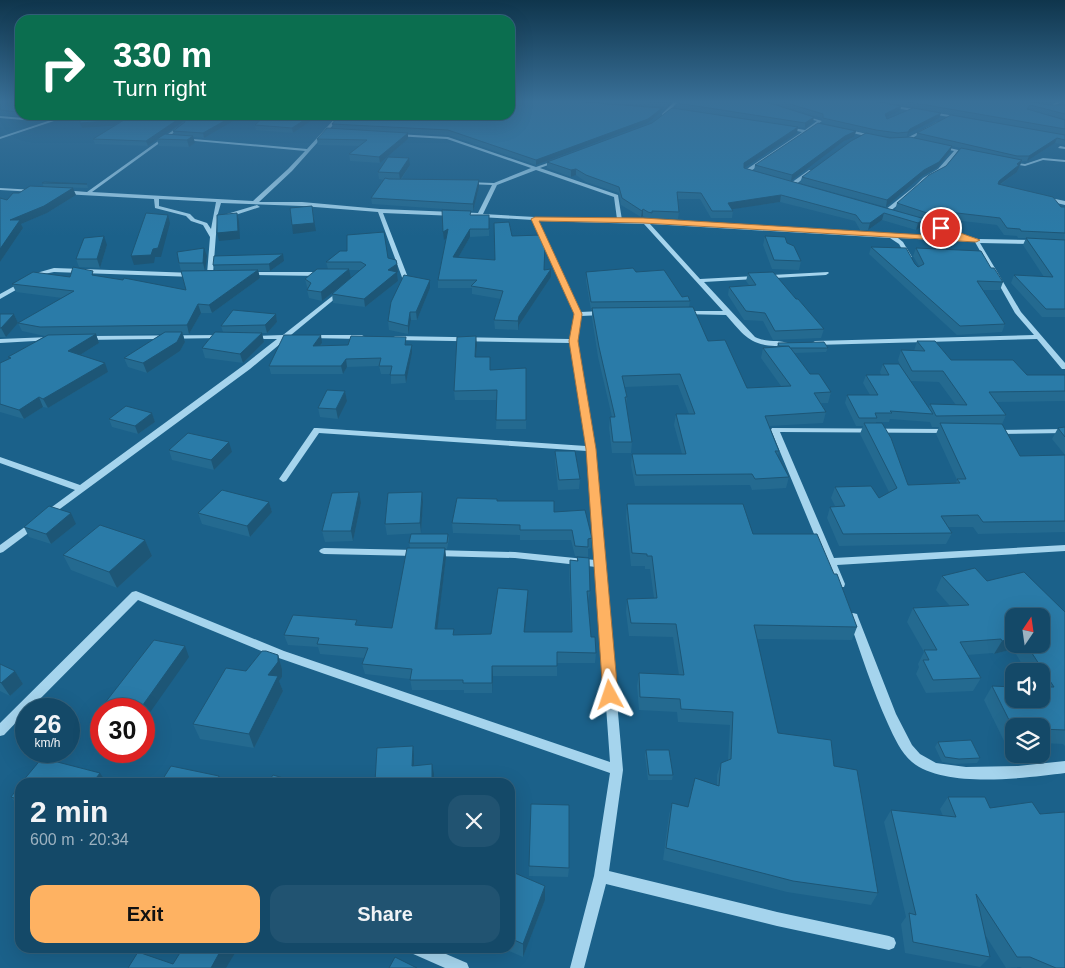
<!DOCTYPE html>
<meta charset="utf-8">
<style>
body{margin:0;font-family:Arial,sans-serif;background:#215371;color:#f1f3f6;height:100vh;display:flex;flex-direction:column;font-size:19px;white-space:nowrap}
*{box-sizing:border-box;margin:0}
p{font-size:16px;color:#9db2c0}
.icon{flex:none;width:28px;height:28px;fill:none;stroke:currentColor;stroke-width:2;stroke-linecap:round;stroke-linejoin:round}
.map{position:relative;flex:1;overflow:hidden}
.drawer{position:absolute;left:15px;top:778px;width:500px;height:175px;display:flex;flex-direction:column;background:#144968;border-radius:15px;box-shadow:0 5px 20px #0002,0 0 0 1px #33617c}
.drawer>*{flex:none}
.banner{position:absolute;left:15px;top:15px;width:500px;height:105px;border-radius:15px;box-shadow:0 5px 20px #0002,0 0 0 1px #33617c;background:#0b6e4f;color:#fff;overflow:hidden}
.needle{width:32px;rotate:13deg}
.buttons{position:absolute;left:1005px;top:608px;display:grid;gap:10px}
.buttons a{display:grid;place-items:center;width:45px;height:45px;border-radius:10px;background:#144968;box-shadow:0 5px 20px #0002,0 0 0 1px #33617c;font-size:25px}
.speed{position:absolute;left:15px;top:698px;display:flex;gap:10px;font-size:25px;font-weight:700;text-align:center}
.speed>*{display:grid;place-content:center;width:65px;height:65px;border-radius:50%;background:#144968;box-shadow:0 5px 20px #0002,0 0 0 1px #33617c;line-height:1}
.speed small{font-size:12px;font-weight:400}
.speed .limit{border:8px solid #d22;background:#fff;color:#111}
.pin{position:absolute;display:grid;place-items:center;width:42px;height:42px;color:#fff;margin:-21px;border:2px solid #fff;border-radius:50%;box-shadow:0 1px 5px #0007}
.me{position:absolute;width:55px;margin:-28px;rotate:355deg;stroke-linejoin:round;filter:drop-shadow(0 0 4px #0008)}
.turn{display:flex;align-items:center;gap:18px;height:105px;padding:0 15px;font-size:22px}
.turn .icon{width:65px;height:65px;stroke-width:2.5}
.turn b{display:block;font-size:35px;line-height:42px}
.round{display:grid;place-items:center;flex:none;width:52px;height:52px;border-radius:15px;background:#215371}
.head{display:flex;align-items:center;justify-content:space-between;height:85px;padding:0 15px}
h1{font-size:30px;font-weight:700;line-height:38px}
.action{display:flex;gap:10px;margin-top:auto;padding:10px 15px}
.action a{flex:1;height:58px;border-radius:15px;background:#feb262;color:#111;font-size:20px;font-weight:700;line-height:58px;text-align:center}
.action a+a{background:#215371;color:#f1f3f6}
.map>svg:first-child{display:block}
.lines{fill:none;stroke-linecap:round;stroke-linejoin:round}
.minor{fill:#a5d4ed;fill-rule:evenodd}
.wall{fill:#246a90;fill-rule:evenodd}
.shaded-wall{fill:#1d5676}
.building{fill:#2a7ba8;stroke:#1d5676}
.route{fill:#feb262;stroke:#a57440}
</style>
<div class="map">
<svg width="1065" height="968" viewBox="0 0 1065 968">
<rect width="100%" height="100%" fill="#1b618a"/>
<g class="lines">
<!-- minor -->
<g class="minor">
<path d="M675 101H679L664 116H662V114Z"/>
<path d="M1058 101H1062L1054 107 1043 106 1052 105Z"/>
<path d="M890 105 961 117 963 118 961 119 889 107Z"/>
<path d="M66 115H72L0 139V137Z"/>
<path d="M338 115H342L292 171 259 202H302L380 209 478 213 492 185 468 184 466 183V182L494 183 531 168 447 139 395 136 397 134 448 137 536 167 559 159V161L540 168 618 195 622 220 641 221 643 218 647 221 966 239 911 221V219L913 218 978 239 1036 240 1039 242 1036 244 980 243 1021 312 1065 363V369H1062L1037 339 815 345 812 343 815 341 1034 335 1015 313 975 242 898 238 903 242 912 257 909 259 907 258 899 244 890 238 650 224 700 279 828 272 829 273 826 275 704 282 755 337C767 343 781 339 790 344 786 347 781 346 775 346 749 345 742 333 726 315L681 314 680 313 683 311H723L644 224 538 221 580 312 603 311 606 313 603 315 581 316 576 341 595 449 623 770 609 871 777 912 889 936 894 938 896 943 894 948 889 950 777 926 606 884 584 968H570L594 876 610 773 276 657 138 600 30 709H26V712L4 735 0 736V723L132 592 136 591 284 651 610 762 596 567 515 558 434 556 431 555 429 553 431 551 434 550 515 552 595 560 587 451 319 433 286 481 283 482 279 479 314 428H317L586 446 570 343 395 340 392 338 395 336 570 339 575 314 533 220 480 217 383 213 409 280 406 282 403 280 378 212 302 206 221 203 217 217 257 205 260 207 217 221 213 274 210 276 207 274 210 237 203 225 191 221 186 216 155 208 154 199 63 194 60 192 63 190 87 192 182 124 183 126 92 192 253 201 288 169 305 151 184 140 182 138 307 149ZM536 170 614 197 617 219 535 217 483 214 497 185ZM159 199 216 202 211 229 207 223 195 219 190 214 159 206Z"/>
<path d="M802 115 822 121 748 173H744V171L802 132 787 129V127L805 130 817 121 802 117Z"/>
<path d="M0 116 35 119 37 120 35 121 0 118Z"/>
<path d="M937 122 940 123 914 137 911 141 901 143 899 142C911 136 924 129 937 122Z"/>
<path d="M845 129 876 136V137L874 138 844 131Z"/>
<path d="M941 146 971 153 969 154 958 152 942 171 926 180 919 188 889 212H885V210L915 186 923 178 938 169 954 151 939 148Z"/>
<path d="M1060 146 1065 147V149L1058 148Z"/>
<path d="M1043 158 1065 160V162L1043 160 1025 166 1007 163 1009 162 1025 164Z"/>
<path d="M809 170 813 171 795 185H791V183Z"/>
<path d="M0 188 35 190 37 191 35 192 0 190Z"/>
<path d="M1046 197 1065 201V205L1044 200 1043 199Z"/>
<path d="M54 268 194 273 197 275 194 277 54 272 44 274 0 299V294L40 272Z"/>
<path d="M247 272H321L324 274 321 276 245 275V273Z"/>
<path d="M340 290 342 291V293L291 335 297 336V338L286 339 250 369 49 517H43L41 515 75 490 0 463V457L80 485 244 365 277 339H253L251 338V336L283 335Z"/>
<path d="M222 335 224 336V338L85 340 82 338 85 336Z"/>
<path d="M310 335H362L365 337 362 339 308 338V336Z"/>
<path d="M50 337 52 338V340L0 343V339Z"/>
<path d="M772 428 947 429 951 431 947 433 780 432 834 558 1065 545V551L837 565 845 584 844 587H836L771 430Z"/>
<path d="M1065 429V433L995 434 991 432 995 430Z"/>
<path d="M36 520 41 523 39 525 3 552 0 553V545L33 521Z"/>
<path d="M324 548 416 550 419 551 421 553 419 555 416 556 324 554 321 553 319 551 321 549Z"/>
<path d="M853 613 857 614 858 617 896 714 912 745 920 754 936 763 966 767 1018 766 1065 761V773C1025 778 945 789 912 762 901 753 894 737 888 724 872 689 861 653 848 617L849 614Z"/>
<path d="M409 948H432L467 963 469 968H445L411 953Z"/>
</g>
</g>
<!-- wall -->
<g class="wall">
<path d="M0 101H20V115H60L46 120 35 117 0 115Z"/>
<path d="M510 101H673L668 107 584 102 661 112 648 123 536 165 448 135 408 133V139L380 163 350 161 349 154 360 146 318 145 317 139 333 128 332 124Z"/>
<path d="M764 101H873L901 106 900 111 886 117 887 119 939 118 909 133 907 137 897 138 876 135 890 138 943 144 916 138 917 133 1065 135V145L1055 143 1027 161H1022L1017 172 1000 185 1061 207H1065V317H1042L1011 283 1014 275 1044 277 1023 245 1026 238H1018L1017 236 1004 235 997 225 937 218 930 222 925 220 923 226 916 230 882 220 868 230H860L855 221 780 202 732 209 733 211 732 218H711L700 199H678L679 212 678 219 652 218 651 219H648L643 216 641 217 621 205 619 193 586 182 576 175 571 177 547 168V162L797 133 745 168 754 171 755 165 856 131 854 137 844 141 791 181 912 216 895 210 897 203 946 166 960 148 952 146 950 152 937 168 922 176 886 207 800 183 802 177 870 134 822 123V118Z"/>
<path d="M877 101H1024L1050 105H1065V119L1028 110 1065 120V135Z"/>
<path d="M677 103 813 122 805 128 676 108Z"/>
<path d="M244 115 204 138 193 137 195 143 189 147 159 146 157 140 148 146 95 144 93 139 115 126 82 128 80 122 60 121 59 116ZM184 121 173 131 174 135 165 134Z"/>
<path d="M320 115 293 133 256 130 255 125Z"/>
<path d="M410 165 401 180 479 187 473 211 372 204 371 198 384 180 379 179 378 172Z"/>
<path d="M42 183 87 184 88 188 46 187 76 195 47 213 21 224 23 228 0 262V198L7 200 19 193 44 187Z"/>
<path d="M471 215H489V236L470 237 458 258 495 260 512 236 544 270 551 269V277L519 325 518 330 495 329 494 320 501 299 472 294V288H438V280L446 239 444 240Z"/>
<path d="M765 236 787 243 801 261 799 270 772 269 763 245Z"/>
<path d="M107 245 100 268 79 267 76 259Z"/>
<path d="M871 247 915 264 918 267 919 266 913 256 916 248 991 268 1003 282 1000 290H983L1005 324 1002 332 957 335 869 254Z"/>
<path d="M207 256 205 270H215L213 265 284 261 270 271H258L260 278 212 313H201L189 334H183L185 342 180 351 147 373 128 367 124 358 162 334 96 335 99 343 80 355 108 372 48 408 43 407 24 419 0 412V363L9 359 8 357 45 336 22 331 18 323 62 298 16 292 12 284 70 277 95 276 186 290 179 263Z"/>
<path d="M388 258 397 264 398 272 397 273 398 281 365 307 333 303 332 294 360 270H349L351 278 322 301 309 298 307 290 308 288 307 287 305 279 328 269 326 262Z"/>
<path d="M586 272H636L690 301 689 307 708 341 747 388 781 386 761 358 763 348 777 347 778 343 828 348 826 352 794 353 810 374 831 392 828 403H821L826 412 823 423 769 426 779 451 778 457 789 477 786 488 752 490 750 485 635 486 631 465 632 454H682L674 425 676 414H689L678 385 625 387 627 397 626 406 632 442 631 453H612L609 428 610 417H612L598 357 592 318V310H591L586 281Z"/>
<path d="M748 273 796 299 824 329 821 338 773 340 763 321 744 320 728 295 729 287 749 285 746 281Z"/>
<path d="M430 288 417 320H411L408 334 389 330 388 321Z"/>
<path d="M0 314H14L18 323 6 337H0Z"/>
<path d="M276 314 277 322 267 333H262L264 342 243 363 205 358 202 348 223 332 221 326Z"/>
<path d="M917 341 951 360 1027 375H1065V401L996 402 1006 415 1002 424 1020 456 1065 455 1052 439 1058 428 1065 427V532L978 534 973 527H948L952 533 946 544 839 546 827 518 830 507 835 506 831 498 835 487 879 498 889 492 860 434 863 426H856L845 403 847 395H870L863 383 866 375H881L880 372 883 364 902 369 898 360 901 350 914 351ZM910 381 939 382 956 405 930 404 929 408ZM890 419 930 422 932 427H939L936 434 957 480 956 483 908 485 876 423V422H889Z"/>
<path d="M322 343 321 345H407L412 353 406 383 391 384V374H381L379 366 347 367 343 374H271L269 366Z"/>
<path d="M477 345 476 357 490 370 526 368V429H496L497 400H455L454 391Z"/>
<path d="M345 391 347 401 338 419 320 417 318 408Z"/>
<path d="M152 413 155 422 138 434 112 427 109 419Z"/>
<path d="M169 450 232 452 214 470 172 460Z"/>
<path d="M555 451 580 479 579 489 558 490 555 461Z"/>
<path d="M422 492 423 502 421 533 387 535 385 524Z"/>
<path d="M497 501 554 512 592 538 591 548 588 549V557L575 556 571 540H520V535L453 533 452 523Z"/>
<path d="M269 502 272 512 250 537 202 524 198 513Z"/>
<path d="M361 503 353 541 325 542 322 531Z"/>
<path d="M627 504 753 534 834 574 857 627 852 640 757 639 778 733 834 766 878 893 871 905 787 892 663 860 669 815 672 803 688 807 717 785V775L721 763 728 760 730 725 678 722 677 712 639 710 637 686 639 673 679 675 673 637 629 636 626 612 627 599 654 598 650 569H645V566H631L626 517Z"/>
<path d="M76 524 51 544 29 537 24 527Z"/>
<path d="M448 534 449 539 447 549H445L446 558 437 629 455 635 491 634 528 590V600L525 632H571L569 570 570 560 577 561V557L590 591 588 601 591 637 596 653 595 663H557V676H493L492 693H464V690H412L410 679 365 674 362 664 364 658 320 654 318 647 288 645 284 635 358 625 392 628 410 548 409 543Z"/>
<path d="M145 540 152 556 117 588 71 570 63 555Z"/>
<path d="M942 576 987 581 1065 612V746L1063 744 1041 743V726H1014V745H1006L984 700 992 686 1041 699V671H1026L1013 649 994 654 993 653 967 655 981 678 973 691 926 693 916 674 919 667 918 664 924 652 907 622 913 608 950 606 936 590ZM1014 616 1041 644H1014Z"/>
<path d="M278 655 282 669V677L279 681 283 691 254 748 200 739 193 724 246 671Z"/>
<path d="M0 664 15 671 23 684 10 696 0 691Z"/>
<path d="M938 742 980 758 977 763 955 764 942 762 935 747Z"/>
<path d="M646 750 673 775 672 780H648L645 755Z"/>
<path d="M20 785V808L19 807 11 797Z"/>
<path d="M948 797 1065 968H1022L1020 967 1006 968 984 933 990 957 980 967 905 953 901 924 906 917 884 822 891 810 943 816 940 809Z"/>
<path d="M529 866 569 868 568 877 529 876Z"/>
<path d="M510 871 545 886V900L523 957 502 948H510Z"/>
</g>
<!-- shaded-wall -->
<g class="shaded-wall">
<path d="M670 101H673L668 107 669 103Z"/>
<path d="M901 106 900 111 884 118 885 114Z"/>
<path d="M662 108 661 112 648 123 536 165V160Z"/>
<path d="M941 113 939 118 909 133 907 137 908 132 910 129Z"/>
<path d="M44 115H60L46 120Z"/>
<path d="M235 115H244L204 138 203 133Z"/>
<path d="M312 115H320L293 133 292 128Z"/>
<path d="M183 116 184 121 148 146 146 141Z"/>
<path d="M814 117 813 122 805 128V123Z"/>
<path d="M124 120 125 125 82 128 80 123Z"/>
<path d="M798 127 797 133 743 169 744 163Z"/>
<path d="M856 131 854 137 844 141 791 181 792 175 845 136Z"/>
<path d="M408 133V139L380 163 379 157Z"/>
<path d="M193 136 195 143 189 147 187 140Z"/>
<path d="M1057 138 1055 143 1027 161 1029 156Z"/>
<path d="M952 146 950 152 937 168 922 176 886 207 887 200Z"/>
<path d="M409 158 410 165 400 180 399 173Z"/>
<path d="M1022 160 1017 172 996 187 999 181Z"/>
<path d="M576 169V175L571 177V170Z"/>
<path d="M479 180V187L473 211V204Z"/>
<path d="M73 188 76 195 47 213 21 224 23 228 0 262V249L10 220Z"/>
<path d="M781 195 780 202 727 210 728 203Z"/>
<path d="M643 209V216L641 217 642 211Z"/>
<path d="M940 211 937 218 930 222 933 215Z"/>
<path d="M237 213 239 221 240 239 219 241 217 233Z"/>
<path d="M884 213 882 220 868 230 870 223Z"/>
<path d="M313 214 316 231 293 234 292 225Z"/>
<path d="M168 215 170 223 161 257H155L154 263 134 265 131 256 153 249Z"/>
<path d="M925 219 923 226 916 230 918 223Z"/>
<path d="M448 229V237L444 240 443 232Z"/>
<path d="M470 229V237L454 265 453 257Z"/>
<path d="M104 236 107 245 100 268 97 259Z"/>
<path d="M204 248 207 256 205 271 203 263Z"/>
<path d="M283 254 284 261 270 271 269 264Z"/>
<path d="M397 264 398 272 397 273 398 281 365 307 364 299 388 270Z"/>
<path d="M349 269 351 278 322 301 321 292Z"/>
<path d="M551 269V277L519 325 518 330V321L519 316Z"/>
<path d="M258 270 260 278 212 313 209 305Z"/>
<path d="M430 280V288L417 320 416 312Z"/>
<path d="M198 304 201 313 189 334 187 325Z"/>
<path d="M410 312 411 320 408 334V326Z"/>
<path d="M14 314 18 323 6 337 1 328Z"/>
<path d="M276 314 277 322 267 333 265 325Z"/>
<path d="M182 332 185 342 180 351 147 373 143 363Z"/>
<path d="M262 333 264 342 243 363 240 354Z"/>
<path d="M96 334 99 343 72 360 68 351Z"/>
<path d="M321 335 322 343 314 353 313 346Z"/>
<path d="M476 336 477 345 475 367V357Z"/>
<path d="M412 345V353L406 383 405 375Z"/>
<path d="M346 359 347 367 343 374 341 366Z"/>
<path d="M105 363 108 372 48 408 43 399Z"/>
<path d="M345 391 347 401 338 419 336 409Z"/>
<path d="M39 397 43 407 24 419 19 410Z"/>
<path d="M152 413 155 422 138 434 135 426Z"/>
<path d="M229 442 232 452 214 470 211 460Z"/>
<path d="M359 492 361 503 353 541 351 531Z"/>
<path d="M422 492 423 502 421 533 420 523Z"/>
<path d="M269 502 272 512 250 537 247 526Z"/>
<path d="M71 513 76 524 51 544 46 534Z"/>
<path d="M145 540 152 556 117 588 109 572Z"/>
<path d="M445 548 446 558 436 639 435 629Z"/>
<path d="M528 590V600L524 642V632Z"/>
<path d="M1014 638V644H1016L1013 649 994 654 1002 641Z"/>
<path d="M185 646 189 657 144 721V709H140Z"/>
<path d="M278 655 282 669V677L279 681 283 691 254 748 249 734 268 675Z"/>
<path d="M492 666 493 676 492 693Z"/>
<path d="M15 671 23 684 10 696 1 683Z"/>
<path d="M413 746 414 756V776L412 766Z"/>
<path d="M432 764 434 774V782H432Z"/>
<path d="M100 773 106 782H93Z"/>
<path d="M219 776 222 782H216Z"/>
<path d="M545 886V900L523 957V944Z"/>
<path d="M222 948H238L226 968H211Z"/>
</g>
<!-- building -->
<g class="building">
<path d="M0 101H20V112L0 110Z"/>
<path d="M510 101H571L662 108 648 119 536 160 448 130 332 124 339 115H510Z"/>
<path d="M638 101H670L669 103Z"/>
<path d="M679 101H763L814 117 805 123 677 103Z"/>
<path d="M780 101H873L901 106 885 114 887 119 913 108 941 113 910 129 908 132 898 133 876 130 823 118V114Z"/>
<path d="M903 101H1024L1050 105H1065V114L1030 105 1027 109 1065 120V129Z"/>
<path d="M672 108 798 127 744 163V168L925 219 918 223 884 213 870 223H862L856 215 781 195 728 203 733 211H712L701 193 677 192 679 212 652 211V213L648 212 643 209 642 211 622 198 619 187 586 175 576 169 571 170 547 162 652 123Z"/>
<path d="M62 115H235L203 133 173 131 185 122 183 116 146 141 93 139 124 120 80 123V118L59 116Z"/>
<path d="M266 115H312L292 128 255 125Z"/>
<path d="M951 115 1065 135V140L1057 138 1029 156H1017L917 133Z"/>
<path d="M818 123 856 131 845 136 792 175 755 165Z"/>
<path d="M327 128 408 133 379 157 349 154 367 140 317 139Z"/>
<path d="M866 133 890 138 910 137 952 146 939 162 924 170 887 200 802 177 851 141Z"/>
<path d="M165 134 193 136 187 140 157 139Z"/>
<path d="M961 148 1022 160 1017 164 1019 165 999 181 998 184 1053 197 1061 207H1065V233L1021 231 1020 229 1007 228 1000 218 940 211 933 215 897 203 929 175 946 166Z"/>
<path d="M388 157 409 158 399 173 378 172Z"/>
<path d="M385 178 389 179 479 180 473 204 371 198Z"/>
<path d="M44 182 87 184 42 183Z"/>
<path d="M30 186 73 188 44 206 10 220H20L0 249V198L7 200 13 193H19Z"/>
<path d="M312 206 314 223 292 225 290 208Z"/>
<path d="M442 210 471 211 470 215H489V229H470L453 257 495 260 494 223 509 222 512 236 541 235 545 244 544 270 551 269 519 316 518 321 494 320 503 291 471 286 477 280H438L448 229 443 232Z"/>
<path d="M146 213 168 215 158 248 153 249 151 255 131 256Z"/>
<path d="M237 213 238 231 217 233V215Z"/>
<path d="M384 232 388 258 396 260 397 264 388 270 397 272 364 299 332 294 366 265 361 262H326L340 251H347V235Z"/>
<path d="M104 236 97 259H76L84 238Z"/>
<path d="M765 236 785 237 787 243 794 246 801 261 774 260Z"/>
<path d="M1026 238 1065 240V309H1046L1014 275 1053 277Z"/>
<path d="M871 247 906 248 915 264 918 267 924 264 916 248 981 251 991 268H994L1003 282 977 281 1005 324 960 326Z"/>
<path d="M204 248 203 263H179L177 252Z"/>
<path d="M283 254 269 264 213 265 214 256Z"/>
<path d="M73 267 93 271 92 275 123 280 124 278 186 290 181 271 258 270 209 305 198 304 187 325 40 327 18 323 74 291 12 284 33 272 70 277Z"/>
<path d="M633 268 636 272 664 270 682 297 688 296 690 301 591 302 586 272Z"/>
<path d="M317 269H349L321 292 307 290 311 283 305 279Z"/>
<path d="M773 272 796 299H798L824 329 775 331 765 313 746 311 729 287 756 285 748 273Z"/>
<path d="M404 275 430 280 416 312H410L408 326 388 321 391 302Z"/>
<path d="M693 307 708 341 725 340 747 388 791 386 763 348 789 346 810 374H819L831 392 814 393 826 412 765 416 779 451H775L789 477 755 479 752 474 636 475 632 454H686L676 414H695L680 374 622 376 627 397H625L632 442H613L610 417H615L599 347 592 308Z"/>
<path d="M233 310 276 314 265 325 221 326Z"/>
<path d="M0 314H14L1 328H0Z"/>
<path d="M165 332H182L177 342 143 363 124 358Z"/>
<path d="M215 332 262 333 240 354 202 348Z"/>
<path d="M96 334 68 351 105 363 43 399 39 397 19 410 0 404V363L11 358 8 357 48 335Z"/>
<path d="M284 335H321L313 346 348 345 351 336 406 337 405 345H412L405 375H390L392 366H379L381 358 346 359 341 366H269Z"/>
<path d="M476 336 475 357H490V370L526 368V420H496L497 390 454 391 457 337Z"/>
<path d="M917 341H935L951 360H1013L1027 375H1065V391L989 392 1006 415 936 416 930 404 967 405 943 371H912L901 350 925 351Z"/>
<path d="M824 342 828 348H790L789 346H779L778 343Z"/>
<path d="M883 364H899L933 414 890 411 892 413H875L877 418H859L847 395H878L866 375H889Z"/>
<path d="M327 390 345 391 336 409 318 408Z"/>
<path d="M126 406 152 413 135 426 109 419Z"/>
<path d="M864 423H882L891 438 908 485 960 483 957 479H966L940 423 1002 424 1020 456 1065 455V521L983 522 978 515 941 516 952 533 843 534 830 507 845 506 835 487 871 486 879 498 897 488Z"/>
<path d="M1065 427V437L1058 428Z"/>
<path d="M188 433 229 442 211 460 169 450Z"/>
<path d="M555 451H575L580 479 559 480Z"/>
<path d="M222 490 269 502 247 526 198 513Z"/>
<path d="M359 492 351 531H322L332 493Z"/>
<path d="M422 492 420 523 385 524 388 493Z"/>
<path d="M457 498 497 499V501H554V512L585 510 592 538 588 539V547L575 546 572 530H520V525L452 523Z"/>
<path d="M627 504H743L753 534H817L834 574H837L857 627 754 625 778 733 831 740 834 766 857 770 878 893 793 881 666 848 672 803 688 807 695 778 719 786 721 763 731 759 733 712 681 709 680 699 640 697 639 673 684 675 676 624 631 623 627 599 657 598 652 556H647V554L632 553Z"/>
<path d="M49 506 71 513 46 534 24 527Z"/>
<path d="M100 525 145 540 109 572 63 555Z"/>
<path d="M411 534H448L447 543H409Z"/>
<path d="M407 548H445L435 629H454L453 635 491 634 498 588 528 590 524 632H572L570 560 578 561 577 557 589 558 590 591H587L591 637H595L596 653 557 652V666H492V683H463V680H410L412 669 362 664 368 648 317 644 319 638 284 635 293 615 357 620 355 625 392 628Z"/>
<path d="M975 568 987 581 1024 572 1065 612V730L1041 729V726H1014V730L992 686 1014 687V699H1041V687H1054L1026 644H1041V616H1014V638L1002 641 1001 639 960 642 981 678 933 680 923 660H929L924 650H937L913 608 969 605 942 576Z"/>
<path d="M154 640 185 646 140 709 101 708Z"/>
<path d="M262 651H266L278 655V662L268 675 278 676 249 734 193 724 226 668 246 671Z"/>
<path d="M0 664 15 671 1 683 0 682Z"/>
<path d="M971 740 980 758 959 759 945 757 938 742Z"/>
<path d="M413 746 412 766 432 764V782H375L377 748Z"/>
<path d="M646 750H669L673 775H649Z"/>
<path d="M42 758 100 773 93 782H22Z"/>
<path d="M171 766 219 776 216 782H161Z"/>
<path d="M273 775 297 782H268Z"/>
<path d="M20 785V800L11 797Z"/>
<path d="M948 797H985L990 808 1032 802 1040 814 1065 812V968H1056L1030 957H1017L976 894 990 957 913 942 909 913 916 915 891 810 956 817Z"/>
<path d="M531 804 569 805V868L529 866Z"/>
<path d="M510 871 545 886 523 944 510 938Z"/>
<path d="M183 948H222L211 968H128L138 952 173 964Z"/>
<path d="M395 957 417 968H389Z"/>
</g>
<!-- sky -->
<linearGradient id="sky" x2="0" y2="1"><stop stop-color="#0f354c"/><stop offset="0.43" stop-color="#397098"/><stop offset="1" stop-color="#397098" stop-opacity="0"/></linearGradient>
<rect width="1065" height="236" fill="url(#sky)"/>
<!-- route -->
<path class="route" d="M535 217 643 218 959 237 938 230 937 228 941 226 980 240 976 242 643 223 539 221 582 314 578 341 596 449 618 695 616 700 610 702 605 700 603 695 586 449 569 341 574 314 531 219Z"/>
</svg>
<div class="buttons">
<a><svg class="needle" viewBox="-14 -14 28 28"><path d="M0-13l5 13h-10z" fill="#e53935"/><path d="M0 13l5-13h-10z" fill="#9db2c0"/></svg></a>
<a><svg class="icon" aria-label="sound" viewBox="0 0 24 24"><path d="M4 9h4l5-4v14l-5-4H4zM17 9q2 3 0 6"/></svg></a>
<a><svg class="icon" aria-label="layers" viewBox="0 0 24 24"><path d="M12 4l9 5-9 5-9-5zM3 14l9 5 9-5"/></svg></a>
</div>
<div class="speed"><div>26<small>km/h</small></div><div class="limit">30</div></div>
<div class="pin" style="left:941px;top:228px;background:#d93025"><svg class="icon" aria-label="arrive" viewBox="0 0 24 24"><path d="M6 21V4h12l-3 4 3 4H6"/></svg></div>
<svg class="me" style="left:610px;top:695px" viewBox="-20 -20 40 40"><path d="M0-17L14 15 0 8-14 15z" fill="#feb262" stroke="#fff" stroke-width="4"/></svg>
<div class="banner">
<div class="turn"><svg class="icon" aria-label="right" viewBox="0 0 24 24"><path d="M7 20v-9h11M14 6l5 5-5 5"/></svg><div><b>330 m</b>Turn right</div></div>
</div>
<section class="drawer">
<div class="head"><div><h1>2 min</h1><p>600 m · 20:34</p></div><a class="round"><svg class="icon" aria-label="close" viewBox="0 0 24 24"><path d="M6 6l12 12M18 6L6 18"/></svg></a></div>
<div class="action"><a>Exit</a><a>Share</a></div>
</section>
</div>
